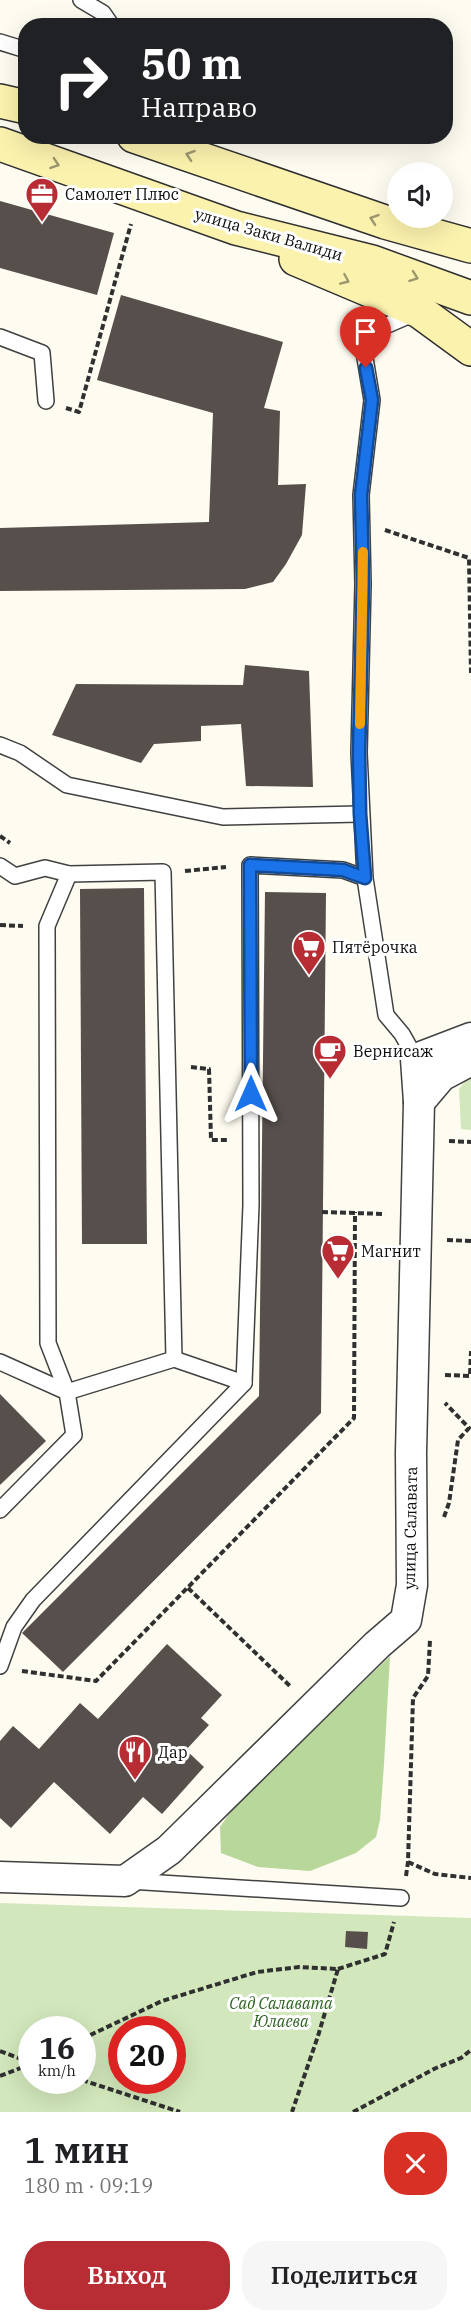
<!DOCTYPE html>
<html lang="ru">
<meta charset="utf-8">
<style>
body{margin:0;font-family:"IBM Plex Serif",serif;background:#f6f6f6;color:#202124;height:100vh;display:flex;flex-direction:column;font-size:22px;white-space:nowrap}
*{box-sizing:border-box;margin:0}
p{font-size:20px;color:#757577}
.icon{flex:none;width:33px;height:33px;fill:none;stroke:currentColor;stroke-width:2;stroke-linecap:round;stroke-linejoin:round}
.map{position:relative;height:2112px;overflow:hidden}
.panel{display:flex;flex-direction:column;background:#fff;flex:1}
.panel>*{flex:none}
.guide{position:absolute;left:18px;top:18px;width:435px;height:126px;border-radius:24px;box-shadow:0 6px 24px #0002;background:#202124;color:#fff;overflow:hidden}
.tools{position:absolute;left:387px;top:162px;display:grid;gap:12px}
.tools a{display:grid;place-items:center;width:66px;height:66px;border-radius:50%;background:#fff;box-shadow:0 6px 24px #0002;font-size:30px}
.speed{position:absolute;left:18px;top:2016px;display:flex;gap:12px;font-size:30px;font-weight:700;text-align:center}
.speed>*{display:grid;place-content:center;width:78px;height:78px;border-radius:50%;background:#fff;box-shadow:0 6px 24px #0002;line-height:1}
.speed small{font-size:15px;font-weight:400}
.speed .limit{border:9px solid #d22;background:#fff;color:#111}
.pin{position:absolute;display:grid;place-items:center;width:51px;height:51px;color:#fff;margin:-62px -26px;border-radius:50% 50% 50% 0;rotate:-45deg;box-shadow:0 0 6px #0007}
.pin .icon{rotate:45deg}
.me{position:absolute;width:66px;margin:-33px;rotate:0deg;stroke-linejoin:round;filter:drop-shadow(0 0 4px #0008)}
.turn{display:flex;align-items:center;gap:21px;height:126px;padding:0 24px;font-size:27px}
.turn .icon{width:78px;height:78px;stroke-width:2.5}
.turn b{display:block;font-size:42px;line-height:51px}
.round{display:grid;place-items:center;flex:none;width:63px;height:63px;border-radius:24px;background:#f6f6f6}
.headline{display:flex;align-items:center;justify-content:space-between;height:102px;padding:0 24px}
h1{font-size:36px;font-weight:600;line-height:45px}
.primary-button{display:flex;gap:12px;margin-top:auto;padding:12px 24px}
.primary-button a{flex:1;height:69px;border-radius:24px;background:#b82c34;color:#fff;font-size:24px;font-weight:600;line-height:69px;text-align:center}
.primary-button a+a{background:#f6f6f6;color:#202124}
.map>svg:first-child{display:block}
.green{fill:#d2e7bb;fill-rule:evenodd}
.forest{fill:#b7d79b}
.building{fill:#564f4b}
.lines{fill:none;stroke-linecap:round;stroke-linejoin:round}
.service-casing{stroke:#414141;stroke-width:18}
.minor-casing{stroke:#414141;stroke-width:33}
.secondary-casing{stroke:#303030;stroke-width:36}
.path{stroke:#303030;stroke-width:4;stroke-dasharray:6 3;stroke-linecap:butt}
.service{stroke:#fff;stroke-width:15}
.minor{stroke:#fff;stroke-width:30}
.secondary{stroke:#fbf2ae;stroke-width:33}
.oneway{stroke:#9c976e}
.route-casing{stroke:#114b97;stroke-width:15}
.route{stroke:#1a73e8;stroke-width:10}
.slow{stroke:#f59e0b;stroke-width:10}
.labels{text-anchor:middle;stroke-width:6;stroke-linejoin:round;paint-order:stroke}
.poi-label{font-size:16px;fill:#0e0e0e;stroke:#fff;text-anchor:start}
.street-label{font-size:16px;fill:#0e0e0e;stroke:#fff}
.park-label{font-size:16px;font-style:italic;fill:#2f6321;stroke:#fff}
</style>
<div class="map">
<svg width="471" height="2112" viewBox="0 0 471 2112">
<rect width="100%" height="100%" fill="#fefbf0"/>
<!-- green -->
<g class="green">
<path d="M471 1073V1130L461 1129 459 1089Z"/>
<path d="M0 1903 471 1918V2112H0ZM32 2030H82V2080H32ZM122 2030H172V2080H122Z"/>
</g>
<!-- forest -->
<path class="forest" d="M390 1656 384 1764 380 1820 376 1837 356 1853 310 1871 258 1867 221 1853 220 1827 234 1807Z"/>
<!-- building -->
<g class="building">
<path d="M0 201 114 233 97 295 0 268Z"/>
<path d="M121 295 283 342 264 408 280 411 278 485 306 484 302 535 286 564 273 582 245 589 0 591V528L209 522 213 413 97 380Z"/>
<path d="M245 665 309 671 313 787 246 786 241 724 201 726V741L154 744 141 763 52 735 76 684 243 685Z"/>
<path d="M144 888 147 1244H82L80 889Z"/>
<path d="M265 892 326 893 321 1413 63 1672 22 1633 259 1396Z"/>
<path d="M0 1394 46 1441 0 1485Z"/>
<path d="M167 1644 222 1695 201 1718 209 1725 186 1750 204 1767 162 1814 143 1797 110 1834 54 1782 11 1828 0 1818V1741L13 1726 39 1749 80 1703 98 1719Z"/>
<path d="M346 1931 368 1932 367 1949 345 1947Z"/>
</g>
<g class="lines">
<!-- service casing -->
<g class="service-casing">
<g id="service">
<path d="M81 0 103 13 112 26"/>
<path d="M0 42 26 50"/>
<path d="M0 337 42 353 46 401"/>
<path d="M0 745 20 753 67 785 223 817 360 814"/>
<path d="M0 866 15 876 45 868 69 874 163 872 174 1359"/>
<path d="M365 878 359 753 363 584 361 495 372 400 364 352 385 326 415 313"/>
<path d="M0 1362 67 1392 174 1359 244 1383"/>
<path d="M0 1510 74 1435 67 1392 48 1343 47 926 69 874"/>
<path d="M0 1666 14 1627 33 1600 244 1383 251 1205 250 865 343 870 365 878 386 1015 402 1034 416 1059"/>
<path d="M129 1881 401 1898"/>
</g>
</g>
<!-- minor casing -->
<g class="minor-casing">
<g id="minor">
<path d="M419 1102 441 1076 471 1060"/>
<path d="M0 1877 125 1881 169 1850 377 1645 406 1620 412 1585 411 1453 419 1102 416 1059 471 1038"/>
</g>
</g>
<!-- secondary casing -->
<g class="secondary-casing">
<g id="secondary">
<path d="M0 101 26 107"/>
<path d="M134 136 385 222 471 246"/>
<path d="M0 144 236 228 372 262 471 298"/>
<path d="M296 259 419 311 471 349"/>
</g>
</g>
<!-- path -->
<g class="path">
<path d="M66 408 79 412 131 224"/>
<path d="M385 530 469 558 471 673"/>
<path d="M0 836 10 843"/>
<path d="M185 871 226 867"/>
<path d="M0 925 23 926"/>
<path d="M191 1067 209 1069 211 1140H228"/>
<path d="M449 1141 471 1142"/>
<path d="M322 1212 385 1214"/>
<path d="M447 1240 471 1241"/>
<path d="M445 1375 470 1376 471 1351"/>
<path d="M444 1517 449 1503 458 1440 469 1428 445 1403"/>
<path d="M188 1588 291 1687"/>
<path d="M22 1671 96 1681 354 1418 355 1212"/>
<path d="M408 1862 435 1874 471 1878"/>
<path d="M406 1876 408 1862 413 1698 428 1676 430 1640"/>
<path d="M338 1969 385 1954 394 1922"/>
<path d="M82 2039 162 2001 257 1972 299 1967 338 1969 318 2036 292 2112"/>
<path d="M0 2051 32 2063"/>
<path d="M0 2076 31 2064"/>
<path d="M82 2080 180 2112"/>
<path d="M353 2112 436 2068 461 2058 471 2050"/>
</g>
<!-- service -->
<use href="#service" class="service"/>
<!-- minor -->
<use href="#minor" class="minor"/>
<!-- secondary -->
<use href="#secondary" class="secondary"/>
</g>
<!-- one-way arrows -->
<defs><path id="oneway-chevron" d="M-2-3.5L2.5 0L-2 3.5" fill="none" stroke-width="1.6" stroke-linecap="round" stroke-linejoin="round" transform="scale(1.5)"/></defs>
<g class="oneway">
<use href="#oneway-chevron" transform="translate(190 155) rotate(-161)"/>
<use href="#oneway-chevron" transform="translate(55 164) rotate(19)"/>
<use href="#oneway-chevron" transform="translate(374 219) rotate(-161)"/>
<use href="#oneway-chevron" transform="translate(414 277) rotate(20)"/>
<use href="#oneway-chevron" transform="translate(345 280) rotate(23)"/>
</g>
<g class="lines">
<!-- route casing -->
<g class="route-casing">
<path id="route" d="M251 1094 250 865 343 870 365 878 360 814 359 753 363 584 361 495 372 400 366 368"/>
</g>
<!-- route -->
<use href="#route" class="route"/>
<!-- slow -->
<path class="slow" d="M360 724 363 552"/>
</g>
<!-- icons -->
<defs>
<g id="office-pin" transform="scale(1.725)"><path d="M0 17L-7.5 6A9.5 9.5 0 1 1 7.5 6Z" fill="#b82c34" stroke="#fff"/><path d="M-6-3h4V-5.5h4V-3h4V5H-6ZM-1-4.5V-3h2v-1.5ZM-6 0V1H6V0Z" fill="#fff"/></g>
<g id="supermarket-pin" transform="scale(1.725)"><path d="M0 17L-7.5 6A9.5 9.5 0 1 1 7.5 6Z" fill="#b82c34" stroke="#fff"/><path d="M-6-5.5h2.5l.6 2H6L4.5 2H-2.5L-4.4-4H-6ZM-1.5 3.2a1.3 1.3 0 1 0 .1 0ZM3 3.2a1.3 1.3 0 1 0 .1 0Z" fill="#fff"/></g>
<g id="cafe-pin" transform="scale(1.725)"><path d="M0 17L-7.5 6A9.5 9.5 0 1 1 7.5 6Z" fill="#b82c34" stroke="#fff"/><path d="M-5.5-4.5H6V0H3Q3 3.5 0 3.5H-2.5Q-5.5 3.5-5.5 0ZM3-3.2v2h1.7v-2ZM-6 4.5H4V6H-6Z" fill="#fff"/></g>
<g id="restaurant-pin" transform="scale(1.725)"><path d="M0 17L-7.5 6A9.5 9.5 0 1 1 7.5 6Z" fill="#b82c34" stroke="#fff"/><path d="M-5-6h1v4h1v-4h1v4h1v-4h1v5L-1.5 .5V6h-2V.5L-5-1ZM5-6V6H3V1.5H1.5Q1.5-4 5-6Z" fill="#fff"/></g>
</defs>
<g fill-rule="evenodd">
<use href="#office-pin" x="42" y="194"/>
<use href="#supermarket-pin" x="309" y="947"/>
<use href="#cafe-pin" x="330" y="1051"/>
<use href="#supermarket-pin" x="338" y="1251"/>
<use href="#restaurant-pin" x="135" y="1752"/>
</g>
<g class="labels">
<!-- poi labels -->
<g class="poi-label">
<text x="65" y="200">Самолет Плюс</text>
<text x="332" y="953">Пятёрочка</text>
<text x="353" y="1057">Вернисаж</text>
<text x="361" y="1257">Магнит</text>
<text x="158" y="1758">Дар</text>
</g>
<!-- street labels -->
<g class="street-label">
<text transform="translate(269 234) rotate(16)" y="6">улица Заки Валиди</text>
<text transform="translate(410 1528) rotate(-89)" y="6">улица Салавата</text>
</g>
<!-- park labels -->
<g class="park-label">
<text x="281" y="2009">Сад Салавата<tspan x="281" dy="18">Юлаева</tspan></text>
</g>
</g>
</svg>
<div class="tools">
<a><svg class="icon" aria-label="sound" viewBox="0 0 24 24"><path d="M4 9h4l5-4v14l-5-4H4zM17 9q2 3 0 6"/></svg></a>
</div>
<div class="speed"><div>16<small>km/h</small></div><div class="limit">20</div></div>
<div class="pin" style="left:366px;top:368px;background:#d93025"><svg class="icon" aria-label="arrive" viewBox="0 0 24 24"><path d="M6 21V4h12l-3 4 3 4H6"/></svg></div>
<svg class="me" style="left:251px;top:1094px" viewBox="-20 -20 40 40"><path d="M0-17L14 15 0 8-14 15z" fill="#1a73e8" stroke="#fff" stroke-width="4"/></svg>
<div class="guide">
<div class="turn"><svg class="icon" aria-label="right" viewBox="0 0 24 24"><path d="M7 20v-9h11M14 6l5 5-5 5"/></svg><div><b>50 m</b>Направо</div></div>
</div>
</div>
<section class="panel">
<div class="headline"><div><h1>1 мин</h1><p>180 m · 09:19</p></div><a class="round" style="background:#d93025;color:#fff"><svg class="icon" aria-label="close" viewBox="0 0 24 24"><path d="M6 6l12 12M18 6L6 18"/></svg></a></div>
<div class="primary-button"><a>Выход</a><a>Поделиться</a></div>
</section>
